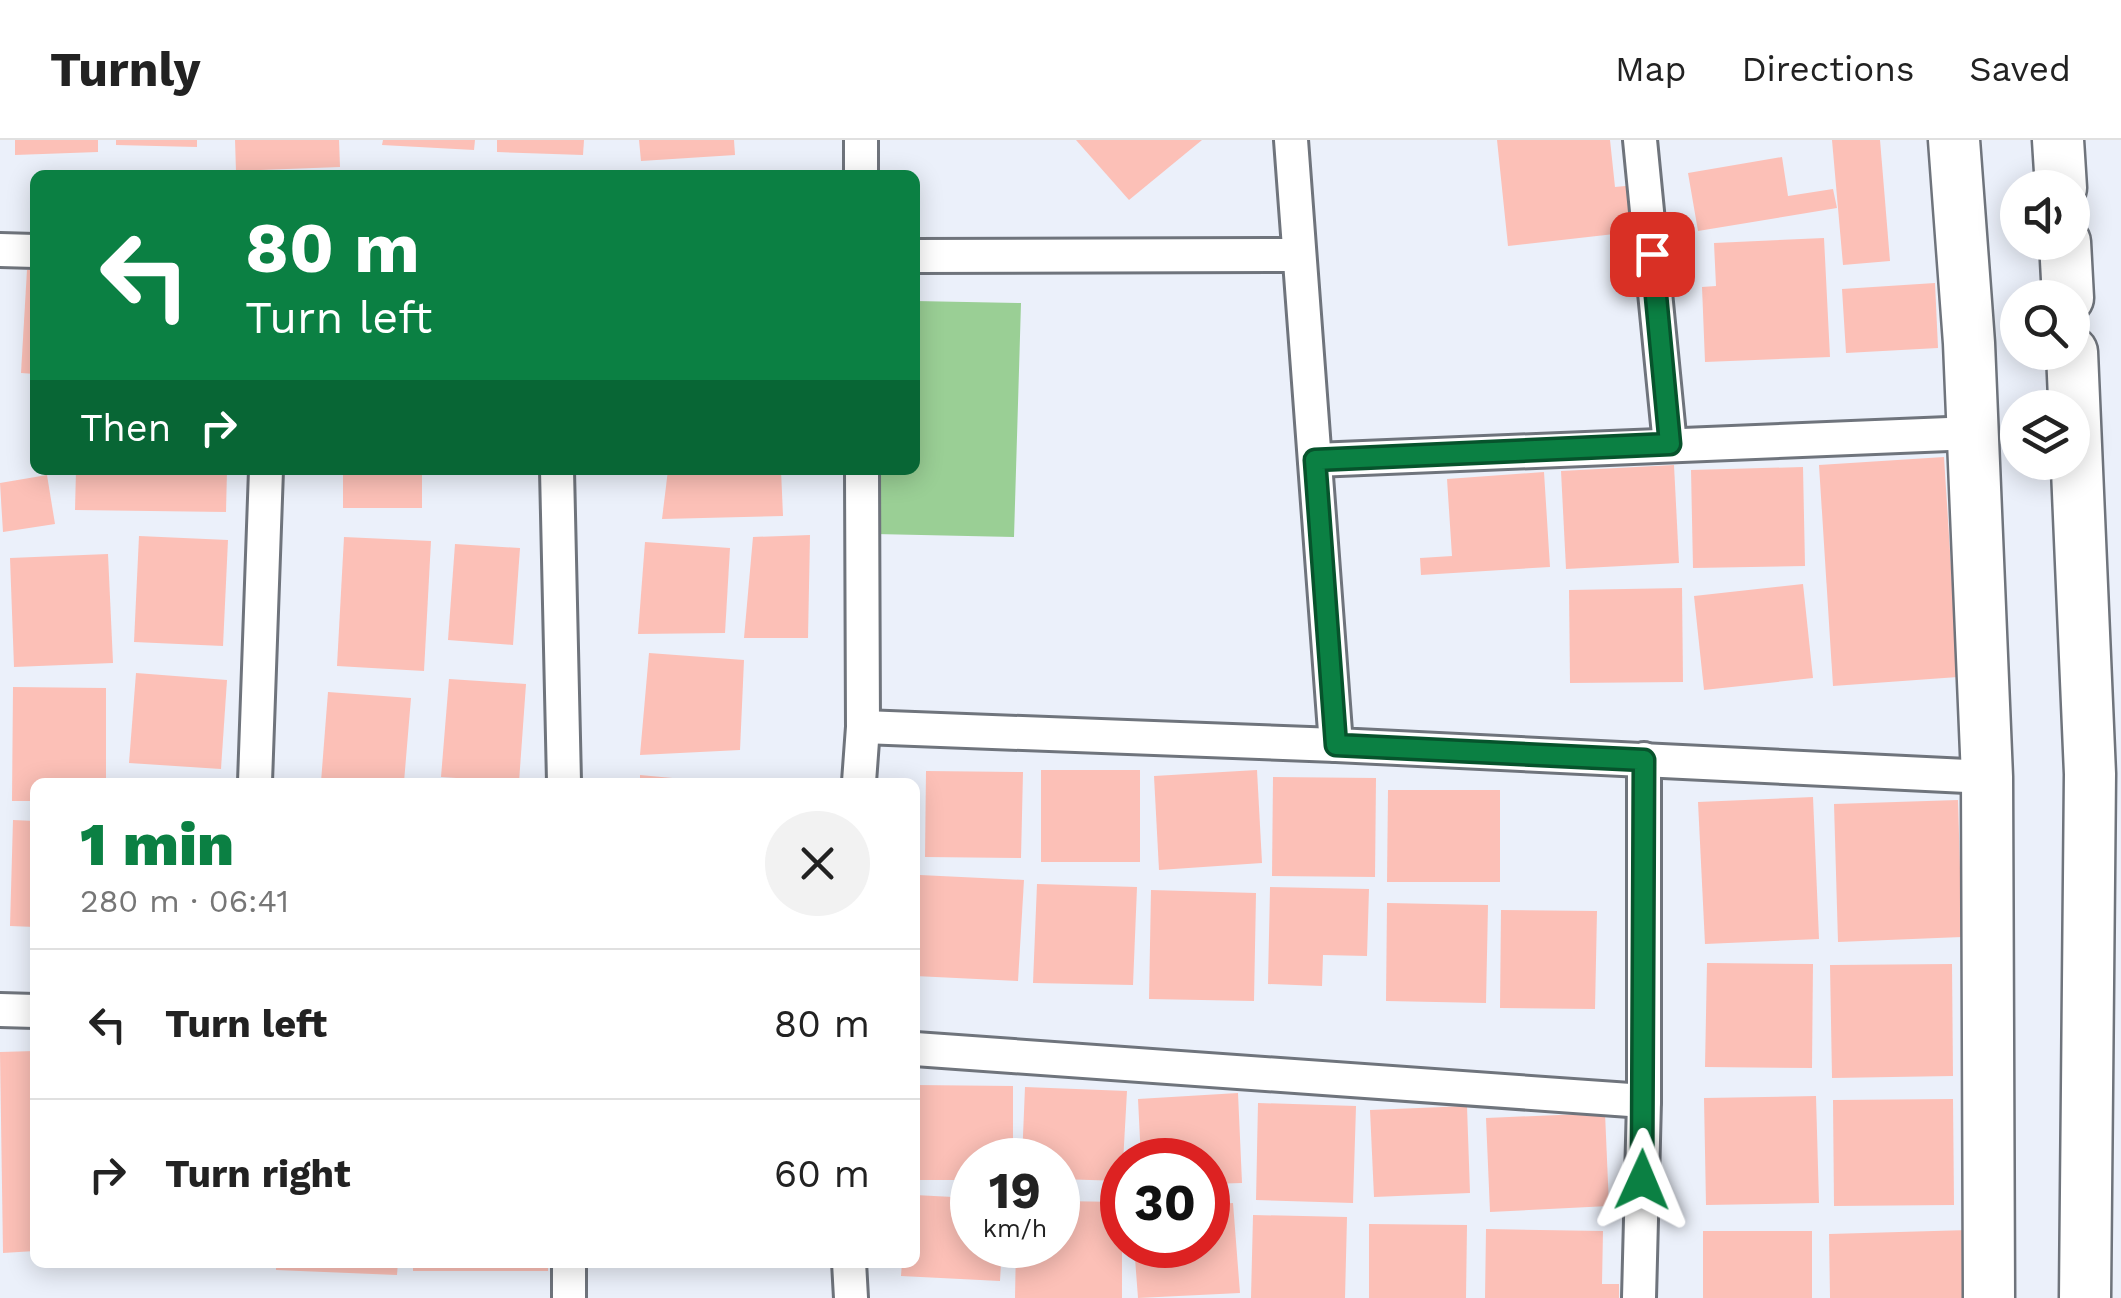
<!DOCTYPE html>
<meta charset="utf-8">
<style>
body{margin:0;font-family:"Work Sans",sans-serif;background:#f2f2f2;color:#222;height:100vh;display:flex;flex-direction:column;font-size:38px;white-space:nowrap}
*{box-sizing:border-box;margin:0}
p{font-size:32px;color:#767676}
.icon{flex:none;width:55px;height:55px;fill:none;stroke:currentColor;stroke-width:2;stroke-linecap:round;stroke-linejoin:round}
.map{position:relative;flex:1;overflow:hidden}
.details{position:absolute;left:30px;top:638px;width:890px;height:490px;display:flex;flex-direction:column;background:#fff;border-radius:15px;box-shadow:0 5px 25px #0003}
.details>*{flex:none}
.banner{position:absolute;left:30px;top:30px;width:890px;height:305px;border-radius:15px;box-shadow:0 5px 25px #0003;background:#0b8043;color:#fff;overflow:hidden}
.tools{position:absolute;left:2000px;top:30px;display:grid;gap:20px}
.tools a{display:grid;place-items:center;width:90px;height:90px;border-radius:50%;background:#fff;box-shadow:0 5px 25px #0003;font-size:50px}
.speed{position:absolute;left:950px;top:998px;display:flex;gap:20px;font-size:50px;font-weight:700;text-align:center}
.speed>*{display:grid;place-content:center;width:130px;height:130px;border-radius:50%;background:#fff;box-shadow:0 5px 25px #0003;line-height:1}
.speed small{font-size:25px;font-weight:400}
.speed .limit{border:15px solid #d22;background:#fff;color:#111}
.pin{position:absolute;display:grid;place-items:center;width:85px;height:85px;color:#fff;margin:-42px;border-radius:20px;box-shadow:0 5px 15px #0006}
.me{position:absolute;width:110px;margin:-55px;rotate:1deg;stroke-linejoin:round;filter:drop-shadow(0 0 8px #0008)}
.turn{display:flex;align-items:center;gap:35px;height:210px;padding:0 50px;font-size:45px}
.turn .icon{width:130px;height:130px;stroke-width:2.5}
.turn b{display:block;font-size:70px;line-height:85px}
.then{display:flex;align-items:center;height:95px;padding:0 50px;background:#0003;gap:20px;font-size:38px}
.round{display:grid;place-items:center;flex:none;width:105px;height:105px;border-radius:52px;background:#f2f2f2}
.summary{display:flex;align-items:center;justify-content:space-between;height:170px;padding:0 50px}
h1{font-size:60px;font-weight:800;line-height:75px;color:#0b8043}
ul{padding:0;list-style:none}
li{display:flex;align-items:center;gap:30px;height:150px;padding:0 50px;border-top:2px solid #e0e0e0}
li div{flex:1}
li b{display:block;font-size:38px}
li em{font-style:normal}
header{display:flex;align-items:center;gap:60px;box-sizing:border-box;height:140px;padding:0 50px;background:#fff;border-bottom:2px solid #e0e0e0}
header strong{font-size:48px}
nav{display:flex;gap:55px;margin-inline-start:auto;font-size:35px}
.map>svg:first-child{display:block}
.green{fill:#9acf95}
.building{fill:#fcc0b7}
.lines{fill:none;stroke-linecap:round;stroke-linejoin:round}
.street-casing{stroke:#6f747c;stroke-width:38}
.primary-casing{stroke:#6f747c;stroke-width:55}
.street{stroke:#fff;stroke-width:32}
.primary{stroke:#fff;stroke-width:50}
.route-casing{stroke:#07532c;stroke-width:25}
.route{stroke:#0b8043;stroke-width:18}
</style>
<header>
<strong>Turnly</strong>
<nav><a>Map</a><a>Directions</a><a>Saved</a></nav>
</header>
<div class="map">
<svg width="2121" height="1158" viewBox="0 0 2121 1158">
<rect width="100%" height="100%" fill="#ebf0fa"/>
<!-- green -->
<path class="green" d="M915 161 1021 163 1014 397 875 394 877 330H915Z"/>
<!-- building -->
<g class="building">
<path d="M15 0H98V12L15 15Z"/>
<path d="M116 0H197V7L116 5Z"/>
<path d="M235 0H339L340 27 236 31Z"/>
<path d="M383 0H475L474 10 382 5Z"/>
<path d="M497 0H584L583 15 497 12Z"/>
<path d="M639 0H734L735 15 641 21Z"/>
<path d="M1076 0H1202L1129 60Z"/>
<path d="M1497 0H1610L1615 47 1636 45 1641 91 1508 106Z"/>
<path d="M1832 0H1880L1890 121 1843 125Z"/>
<path d="M1782 17 1788 56 1833 49 1837 68 1698 91 1688 33Z"/>
<path d="M1824 98 1830 217 1705 222 1702 147 1716 146 1714 103Z"/>
<path d="M27 130H35V234L21 233Z"/>
<path d="M1935 143 1938 208 1846 213 1842 149Z"/>
<path d="M1944 317 1958 537 1833 546 1819 325Z"/>
<path d="M1674 325 1679 423 1566 429 1561 331Z"/>
<path d="M1803 327 1805 426 1693 428 1691 330Z"/>
<path d="M76 330H227L226 372 75 370Z"/>
<rect x="343" y="330" width="79" height="38"/>
<path d="M668 330H781L783 376 662 379Z"/>
<path d="M1544 332 1550 427 1421 435 1420 418 1452 416 1447 339Z"/>
<path d="M47 335 55 384 3 392 0 343Z"/>
<path d="M810 395 808 498H744L753 397Z"/>
<path d="M139 396 228 400 223 506 134 502Z"/>
<path d="M344 397 431 401 424 531 337 526Z"/>
<path d="M645 402 730 408 725 493 638 494Z"/>
<path d="M455 404 520 408 513 505 448 500Z"/>
<path d="M108 414 113 523 14 527 10 418Z"/>
<path d="M1803 444 1813 538 1704 550 1694 456Z"/>
<path d="M1682 448 1683 542 1570 543 1569 450Z"/>
<path d="M649 513 744 520 740 610 640 615Z"/>
<path d="M136 533 227 540 221 629 129 623Z"/>
<path d="M449 539 526 544 519 642 441 637Z"/>
<path d="M13 547 106 548V642H35V661H12Z"/>
<path d="M328 552 411 558 404 642H321Z"/>
<rect x="1041" y="630" width="99" height="92"/>
<path d="M1257 630 1262 723 1159 730 1154 636Z"/>
<path d="M926 631 1023 632 1021 718 925 717Z"/>
<path d="M640 635 694 640V642H640Z"/>
<path d="M1273 637 1376 638 1375 737 1272 736Z"/>
<path d="M1388 650H1500V742H1387Z"/>
<path d="M1813 657 1819 799 1705 804 1698 662Z"/>
<path d="M1958 660 1962 797 1838 802 1834 664Z"/>
<path d="M13 680 35 681V787L10 786Z"/>
<path d="M920 735 1024 740 1018 841 915 836Z"/>
<path d="M1037 744 1137 747 1133 845 1033 843Z"/>
<path d="M1270 747 1369 749 1367 816 1323 815 1322 846 1268 844Z"/>
<path d="M1151 750 1256 753 1254 861 1149 859Z"/>
<path d="M1387 763 1488 765 1486 863 1386 861Z"/>
<path d="M1501 770 1597 771 1595 869 1500 868Z"/>
<path d="M1707 823 1813 824 1812 928 1705 927Z"/>
<path d="M1952 824 1953 936 1832 938 1830 825Z"/>
<path d="M35 911V1111L3 1113 0 912Z"/>
<path d="M915 945 1013 946V1020H972V1040H915Z"/>
<path d="M1025 947 1127 951 1122 1041 1058 1039V1020H1022Z"/>
<path d="M1238 953 1242 1043 1208 1044V1020H1141L1138 959Z"/>
<path d="M1816 956 1819 1063 1706 1065 1704 958Z"/>
<path d="M1953 959 1954 1065 1834 1066 1833 960Z"/>
<path d="M1258 963 1356 966 1353 1063 1256 1060Z"/>
<path d="M1467 966 1470 1053 1374 1057 1370 970Z"/>
<path d="M1605 973 1609 1066 1490 1072 1486 978Z"/>
<path d="M915 1055 972 1058V1105H1002L1000 1141 901 1136 902 1122H915Z"/>
<path d="M1058 1061 1122 1062V1158H1015L1016 1105H1058Z"/>
<path d="M1233 1063 1240 1153 1138 1158 1134 1105H1208V1065Z"/>
<path d="M1253 1075 1347 1077 1345 1158H1251Z"/>
<path d="M1369 1084 1467 1085 1466 1158H1369Z"/>
<path d="M1486 1089 1603 1091 1602 1144H1619V1158H1485Z"/>
<path d="M1969 1090 1970 1158H1830L1829 1094Z"/>
<rect x="1703" y="1091" width="109" height="67"/>
<path d="M276 1122H398L397 1135 276 1130Z"/>
<rect x="413" y="1122" width="135" height="9"/>
</g>
<g class="lines">
<!-- street casing -->
<g class="street-casing">
<g id="street">
<path d="M1291 0 1336 605 1987 637"/>
<path d="M1640 0 1670 305"/>
<path d="M861 35V0"/>
<path d="M0 110 35 111"/>
<path d="M915 116 1299 115"/>
<path d="M1315 320 1973 293"/>
<path d="M557 330 564 642"/>
<path d="M863 587 1336 605"/>
<path d="M255 642 266 330"/>
<path d="M859 642 863 587 862 330"/>
<path d="M0 870 35 871"/>
<path d="M915 909 1644 961"/>
<path d="M849 1122 851 1158"/>
<path d="M569 1158V1122"/>
<path d="M1639 1158 1644 961V619"/>
</g>
</g>
<!-- primary casing -->
<g class="primary-casing">
<g id="primary">
<path d="M1954 0 1969 203 1987 637 1989 1158"/>
<path d="M2058 0 2061 48"/>
<path d="M2065 102 2068 158"/>
<path d="M2072 212 2090 634 2085 1158"/>
</g>
</g>
<!-- street -->
<use href="#street" class="street"/>
<!-- primary -->
<use href="#primary" class="primary"/>
</g>
<g class="lines">
<!-- route casing -->
<g class="route-casing">
<path id="route" d="M1642 1040 1644 620 1336 605 1315 320 1670 304 1652 114"/>
</g>
<!-- route -->
<use href="#route" class="route"/>
</g>
</svg>
<div class="tools">
<a><svg class="icon" aria-label="sound" viewBox="0 0 24 24"><path d="M4 9h4l5-4v14l-5-4H4zM17 9q2 3 0 6"/></svg></a>
<a><svg class="icon" aria-label="search" viewBox="0 0 24 24"><circle cx="10" cy="10" r="6"/><path d="M15 15l6 6"/></svg></a>
<a><svg class="icon" aria-label="layers" viewBox="0 0 24 24"><path d="M12 4l9 5-9 5-9-5zM3 14l9 5 9-5"/></svg></a>
</div>
<div class="speed"><div>19<small>km/h</small></div><div class="limit">30</div></div>
<div class="pin" style="left:1652px;top:114px;background:#d93025"><svg class="icon" aria-label="arrive" viewBox="0 0 24 24"><path d="M6 21V4h12l-3 4 3 4H6"/></svg></div>
<svg class="me" style="left:1642px;top:1040px" viewBox="-20 -20 40 40"><path d="M0-17L14 15 0 8-14 15z" fill="#0b8043" stroke="#fff" stroke-width="4"/></svg>
<div class="banner">
<div class="turn"><svg class="icon" aria-label="left" viewBox="0 0 24 24"><path d="M17 20v-9H6M10 6l-5 5 5 5"/></svg><div><b>80 m</b>Turn left</div></div>
<div class="then">Then<svg class="icon" aria-label="right" viewBox="0 0 24 24"><path d="M7 20v-9h11M14 6l5 5-5 5"/></svg></div>
</div>
<section class="details">
<div class="summary"><div><h1>1 min</h1><p>280 m · 06:41</p></div><a class="round"><svg class="icon" aria-label="close" viewBox="0 0 24 24"><path d="M6 6l12 12M18 6L6 18"/></svg></a></div>
<ul>
<li><svg class="icon" aria-label="left" viewBox="0 0 24 24"><path d="M17 20v-9H6M10 6l-5 5 5 5"/></svg><div><b>Turn left</b></div><em>80 m</em></li>
<li><svg class="icon" aria-label="right" viewBox="0 0 24 24"><path d="M7 20v-9h11M14 6l5 5-5 5"/></svg><div><b>Turn right</b></div><em>60 m</em></li>
</ul>
</section>
</div>
